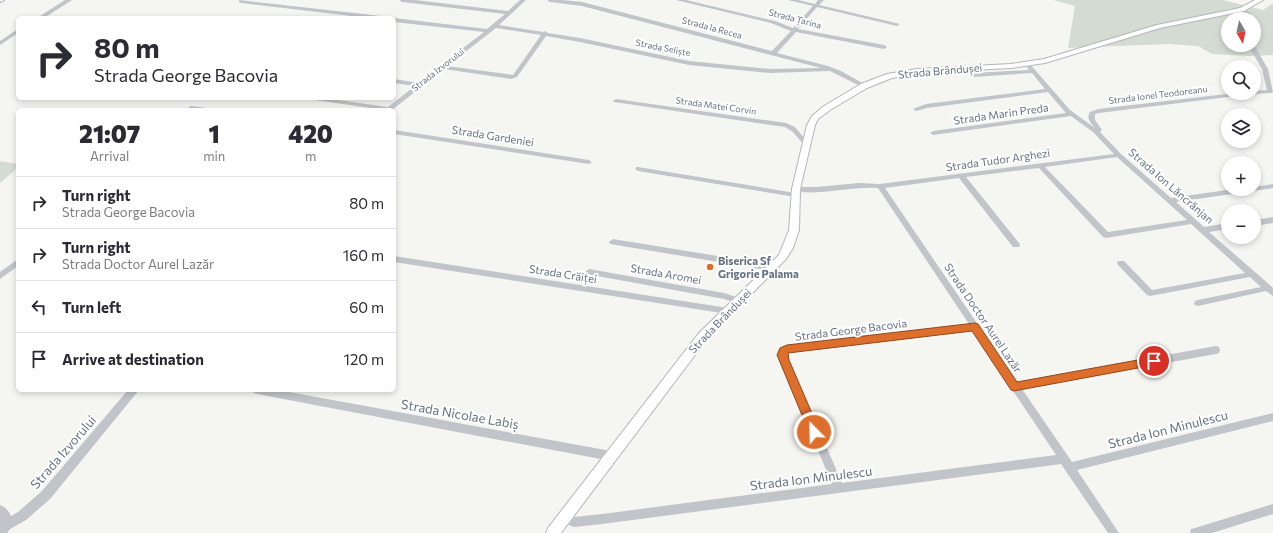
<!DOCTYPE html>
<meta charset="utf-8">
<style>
body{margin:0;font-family:Commissioner,sans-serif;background:#f7f7f7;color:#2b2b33;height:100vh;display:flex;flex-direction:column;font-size:15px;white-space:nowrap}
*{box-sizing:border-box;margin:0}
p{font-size:13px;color:#7c7c81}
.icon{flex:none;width:22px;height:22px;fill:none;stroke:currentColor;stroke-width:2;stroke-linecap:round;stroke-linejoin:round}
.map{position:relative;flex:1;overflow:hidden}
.side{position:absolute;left:16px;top:108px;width:380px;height:284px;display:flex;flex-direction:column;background:#fff;border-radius:6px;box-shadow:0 2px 6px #0003}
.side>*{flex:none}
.top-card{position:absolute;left:16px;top:16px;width:380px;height:84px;border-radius:6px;box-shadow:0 2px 6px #0003;background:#fff;color:#2b2b33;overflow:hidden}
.needle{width:26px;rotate:171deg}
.controls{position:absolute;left:1221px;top:12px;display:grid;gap:8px}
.controls a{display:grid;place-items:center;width:40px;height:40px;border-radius:50%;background:#fff;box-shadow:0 2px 6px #0003;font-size:20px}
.pin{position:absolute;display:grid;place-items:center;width:34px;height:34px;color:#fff;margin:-17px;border:2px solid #fff;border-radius:50%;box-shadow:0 1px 4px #0007}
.me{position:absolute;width:44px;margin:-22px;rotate:337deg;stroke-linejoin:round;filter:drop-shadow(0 0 3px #0008)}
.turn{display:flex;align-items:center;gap:14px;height:84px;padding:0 12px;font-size:18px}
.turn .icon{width:52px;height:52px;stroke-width:2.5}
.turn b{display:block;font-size:28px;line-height:34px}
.eta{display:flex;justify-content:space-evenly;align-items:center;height:68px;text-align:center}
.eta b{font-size:24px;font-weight:800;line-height:28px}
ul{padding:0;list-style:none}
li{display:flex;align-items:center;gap:12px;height:52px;padding:0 12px;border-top:1px solid #e1e1e2}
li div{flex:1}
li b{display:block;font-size:15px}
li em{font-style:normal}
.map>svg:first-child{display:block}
.green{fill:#d4dbd2;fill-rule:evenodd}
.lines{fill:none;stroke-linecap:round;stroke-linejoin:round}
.major-casing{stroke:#b2b6ba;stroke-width:2}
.minor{fill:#c1c4c8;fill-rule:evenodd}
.major{fill:#fff;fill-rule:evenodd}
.route{fill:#dd6e2b;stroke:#90481c}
.poi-dot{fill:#dd6e2b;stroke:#fff;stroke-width:1.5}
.labels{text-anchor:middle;stroke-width:4;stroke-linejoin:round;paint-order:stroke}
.far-street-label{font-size:9px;fill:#667283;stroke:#fff}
.street-label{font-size:11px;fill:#667283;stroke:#fff}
.poi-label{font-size:11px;font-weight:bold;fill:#667283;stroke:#fff;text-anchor:start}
.near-street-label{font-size:13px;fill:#667283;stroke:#fff}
</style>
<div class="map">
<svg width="1273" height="533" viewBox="0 0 1273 533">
<rect width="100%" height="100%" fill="#f5f6f2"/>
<!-- green -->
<g class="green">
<path d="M1053 0H1223L1263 10 1273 3V55L1250 56 1212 54 1198 46 1169 44 1068 48 1075 6ZM1228 19H1254V45H1228Z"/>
<path d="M0 161 17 164 15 170 0 183Z"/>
</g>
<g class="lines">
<!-- major casing -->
<g class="major-casing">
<g id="major">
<path d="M0 0H4L1 2Z"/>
<path d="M1255 0H1263L1244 11 1160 28 1045 63 1011 68 917 73 892 78 867 88 830 110 818 119 815 125 800 189 799 230 793 248 786 259 707 339 561 533H546L548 528 699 333 779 255 789 230 792 189 807 125 812 116 824 106 861 84 887 74 917 69 1011 64 1044 59 1157 25 1240 8Z"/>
</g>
</g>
<!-- minor -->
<g class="minor">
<path d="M65 0H72L44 18H37Z"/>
<path d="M239 0 381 16 384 18H368L241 3 239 2Z"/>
<path d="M399 0H415L508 11 520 0H526L499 25 543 32 545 31 548 33 580 38 689 61 770 69 821 68 582 6 550 2 547 0H562L582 2 772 51 791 31 771 23 676 0H686L775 21 793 28 813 6 788 0H798L815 4 818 0H824L819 5 900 24 897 26 817 7 798 29 884 45 887 47 884 49 796 32 777 53 828 66 841 71 866 85 867 86 864 88 830 71 770 73 689 65 580 42 546 36 517 77 511 79 444 69 392 110H384L308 99 307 98H323L388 107 415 86 394 83V79L419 83 438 68 439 66 441 65 484 32 394 22V18L487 29 505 14 402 2ZM496 28 541 35 513 75 447 66Z"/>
<path d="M1240 9H1244L1252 14 1246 19H1240L1246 14 1240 11Z"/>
<path d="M18 29V33L0 45V41Z"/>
<path d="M1248 45H1254L1268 69 1273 92 1272 93 1252 94 1099 113 1095 114V120L1102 130 1100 132 1121 154 1171 198 1234 189H1254V187L1273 184V188L1176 202 1204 227 1228 223V229L1209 232 1271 286 1273 288V296L1266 291 1198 306 1195 305 1194 303 1195 301 1198 300 1261 287 1250 277 1150 296 1147 295 1118 265 1117 263 1118 261H1124L1152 290 1245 273 1191 224 1106 238 1103 237 1039 168 966 177 1019 243 1020 245 1019 247H1013L959 178 885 188 1017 382 1216 346 1219 347 1220 350 1219 353 1216 354 1022 389 1072 462 1273 413V421L1077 470 1119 533H1108L1061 464 602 524 574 527 560 522 559 518 560 514 564 513 574 517 602 514 832 484 778 355 780 348 787 345 969 324 878 188C851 186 819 196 793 191L792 189 793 187H817L859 183 880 184 1114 154 1093 132 1071 116 933 135 930 133 933 131 1066 113 1048 92 927 108 916 111 913 109 926 104 1045 89 1032 73 973 77 970 75 973 73 1029 70 1024 64 1027 62 1029 63 1070 110 1095 128C1090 122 1086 118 1090 112L1098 109 1235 93H1254V91L1267 90 1262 69ZM1117 157 1187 220 1108 232 1045 167ZM973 331 1056 455 842 483 789 360 787 353Z"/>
<path d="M616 99 786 123 795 127 809 144 808 145H804L793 132 785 127 614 102 613 101Z"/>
<path d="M191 106 207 108 210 110 189 109 188 108Z"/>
<path d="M394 130 589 160 592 162 589 164 394 134Z"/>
<path d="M636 167H638L795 193 799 195 795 197 638 171 635 169Z"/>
<path d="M1273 217V223L1254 226V220Z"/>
<path d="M613 239 773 265 777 268 773 271 610 244 609 242Z"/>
<path d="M394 256 728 308 731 309 732 311 731 313 728 314 394 262Z"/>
<path d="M18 259V266L0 279V272Z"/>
<path d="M589 269 724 293 742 299 743 301 742 303 739 304 724 299 586 274 585 272Z"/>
<path d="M128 390H139L50 499 26 520 10 529 7 533H0V505C5 507 9 511 11 516L18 512 42 491Z"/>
<path d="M252 390H278L611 451 615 453 616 456 615 459 611 461 257 394 254 393Z"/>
<path d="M1273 504V514L1212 533H1190L1191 529 1195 528Z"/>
</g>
<!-- major -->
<use href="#major" class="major"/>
</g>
<!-- route -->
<path class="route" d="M975 323 978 324 1017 382 1154 357 1158 358 1159 361 1158 364 1154 365 1014 391 1011 390 972 331 788 353 789 360 820 432 818 435 814 436 810 435 809 432 777 355 780 348 787 345Z"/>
<!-- markers -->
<circle class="poi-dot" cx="710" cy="267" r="4"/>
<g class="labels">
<!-- far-street labels -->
<g class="far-street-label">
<text transform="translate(795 19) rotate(15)" y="3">Strada Țarina</text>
<text transform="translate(712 28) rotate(15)" y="3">Strada la Recea</text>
<text transform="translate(663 48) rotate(11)" y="3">Strada Seliște</text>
<text transform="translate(438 70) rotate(-38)" y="3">Strada Izvorului</text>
<text transform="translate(1158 95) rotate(-7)" y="3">Strada Ionel Teodoreanu</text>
<text transform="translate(716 106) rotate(8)" y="3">Strada Matei Corvin</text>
</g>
<!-- street labels -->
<g class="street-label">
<text transform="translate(940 71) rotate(-5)" y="4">Strada Brândușei</text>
<text transform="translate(1001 114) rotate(-8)" y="4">Strada Marin Preda</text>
<text transform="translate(493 136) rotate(9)" y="4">Strada Gardeniei</text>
<text transform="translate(998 160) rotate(-8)" y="4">Strada Tudor Arghezi</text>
<text transform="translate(1171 186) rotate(41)" y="4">Strada Ion Lăncrănjan</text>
<text transform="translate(563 274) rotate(9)" y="4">Strada Crăiței</text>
<text transform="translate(666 274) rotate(10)" y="4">Strada Aromei</text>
<text transform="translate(983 318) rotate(56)" y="4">Strada Doctor Aurel Lazăr</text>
<text transform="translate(720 321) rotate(-46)" y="4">Strada Brândușei</text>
<text transform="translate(851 330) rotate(-7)" y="4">Strada George Bacovia</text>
</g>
<!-- poi labels -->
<g class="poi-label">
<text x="718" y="265">Biserica Sf<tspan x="718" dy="13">Grigorie Palama</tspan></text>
</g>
<!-- near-street labels -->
<g class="near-street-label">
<text transform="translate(460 414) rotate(10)" y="5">Strada Nicolae Labiș</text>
<text transform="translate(1168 429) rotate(-14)" y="5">Strada Ion Minulescu</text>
<text transform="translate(63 452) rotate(-49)" y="5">Strada Izvorului</text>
<text transform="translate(811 478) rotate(-7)" y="5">Strada Ion Minulescu</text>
</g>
</g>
</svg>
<div class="controls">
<a><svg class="needle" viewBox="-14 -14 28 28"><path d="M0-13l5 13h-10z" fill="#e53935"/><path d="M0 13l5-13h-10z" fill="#7c7c81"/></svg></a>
<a><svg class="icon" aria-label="search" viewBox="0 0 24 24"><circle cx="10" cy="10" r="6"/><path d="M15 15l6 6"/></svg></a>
<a><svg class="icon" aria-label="layers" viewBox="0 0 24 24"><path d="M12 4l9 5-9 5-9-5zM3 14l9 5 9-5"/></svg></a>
<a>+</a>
<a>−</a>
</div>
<div class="pin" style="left:1154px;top:361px;background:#d93025"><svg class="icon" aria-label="arrive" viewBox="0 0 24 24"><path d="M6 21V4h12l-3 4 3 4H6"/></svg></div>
<svg class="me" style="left:814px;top:432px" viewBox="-20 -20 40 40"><circle r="17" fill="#dd6e2b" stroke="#fff" stroke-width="3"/><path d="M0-11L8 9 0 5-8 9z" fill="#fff"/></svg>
<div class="top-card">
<div class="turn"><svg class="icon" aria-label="right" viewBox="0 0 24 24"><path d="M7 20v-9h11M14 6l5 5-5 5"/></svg><div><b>80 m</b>Strada George Bacovia</div></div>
</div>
<section class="side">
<div class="eta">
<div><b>21:07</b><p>Arrival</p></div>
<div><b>1</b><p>min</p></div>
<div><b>420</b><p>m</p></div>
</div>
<ul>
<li><svg class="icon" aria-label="right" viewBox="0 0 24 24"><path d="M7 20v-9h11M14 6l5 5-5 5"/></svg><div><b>Turn right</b><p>Strada George Bacovia</p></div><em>80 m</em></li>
<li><svg class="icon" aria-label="right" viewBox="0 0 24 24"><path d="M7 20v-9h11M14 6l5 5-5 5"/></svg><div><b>Turn right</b><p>Strada Doctor Aurel Lazăr</p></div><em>160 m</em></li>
<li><svg class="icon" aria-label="left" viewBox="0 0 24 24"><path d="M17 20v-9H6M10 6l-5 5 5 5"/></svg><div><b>Turn left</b></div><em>60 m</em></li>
<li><svg class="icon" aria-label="arrive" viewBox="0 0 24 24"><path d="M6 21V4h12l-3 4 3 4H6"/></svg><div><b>Arrive at destination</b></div><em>120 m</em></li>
</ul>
</section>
</div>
